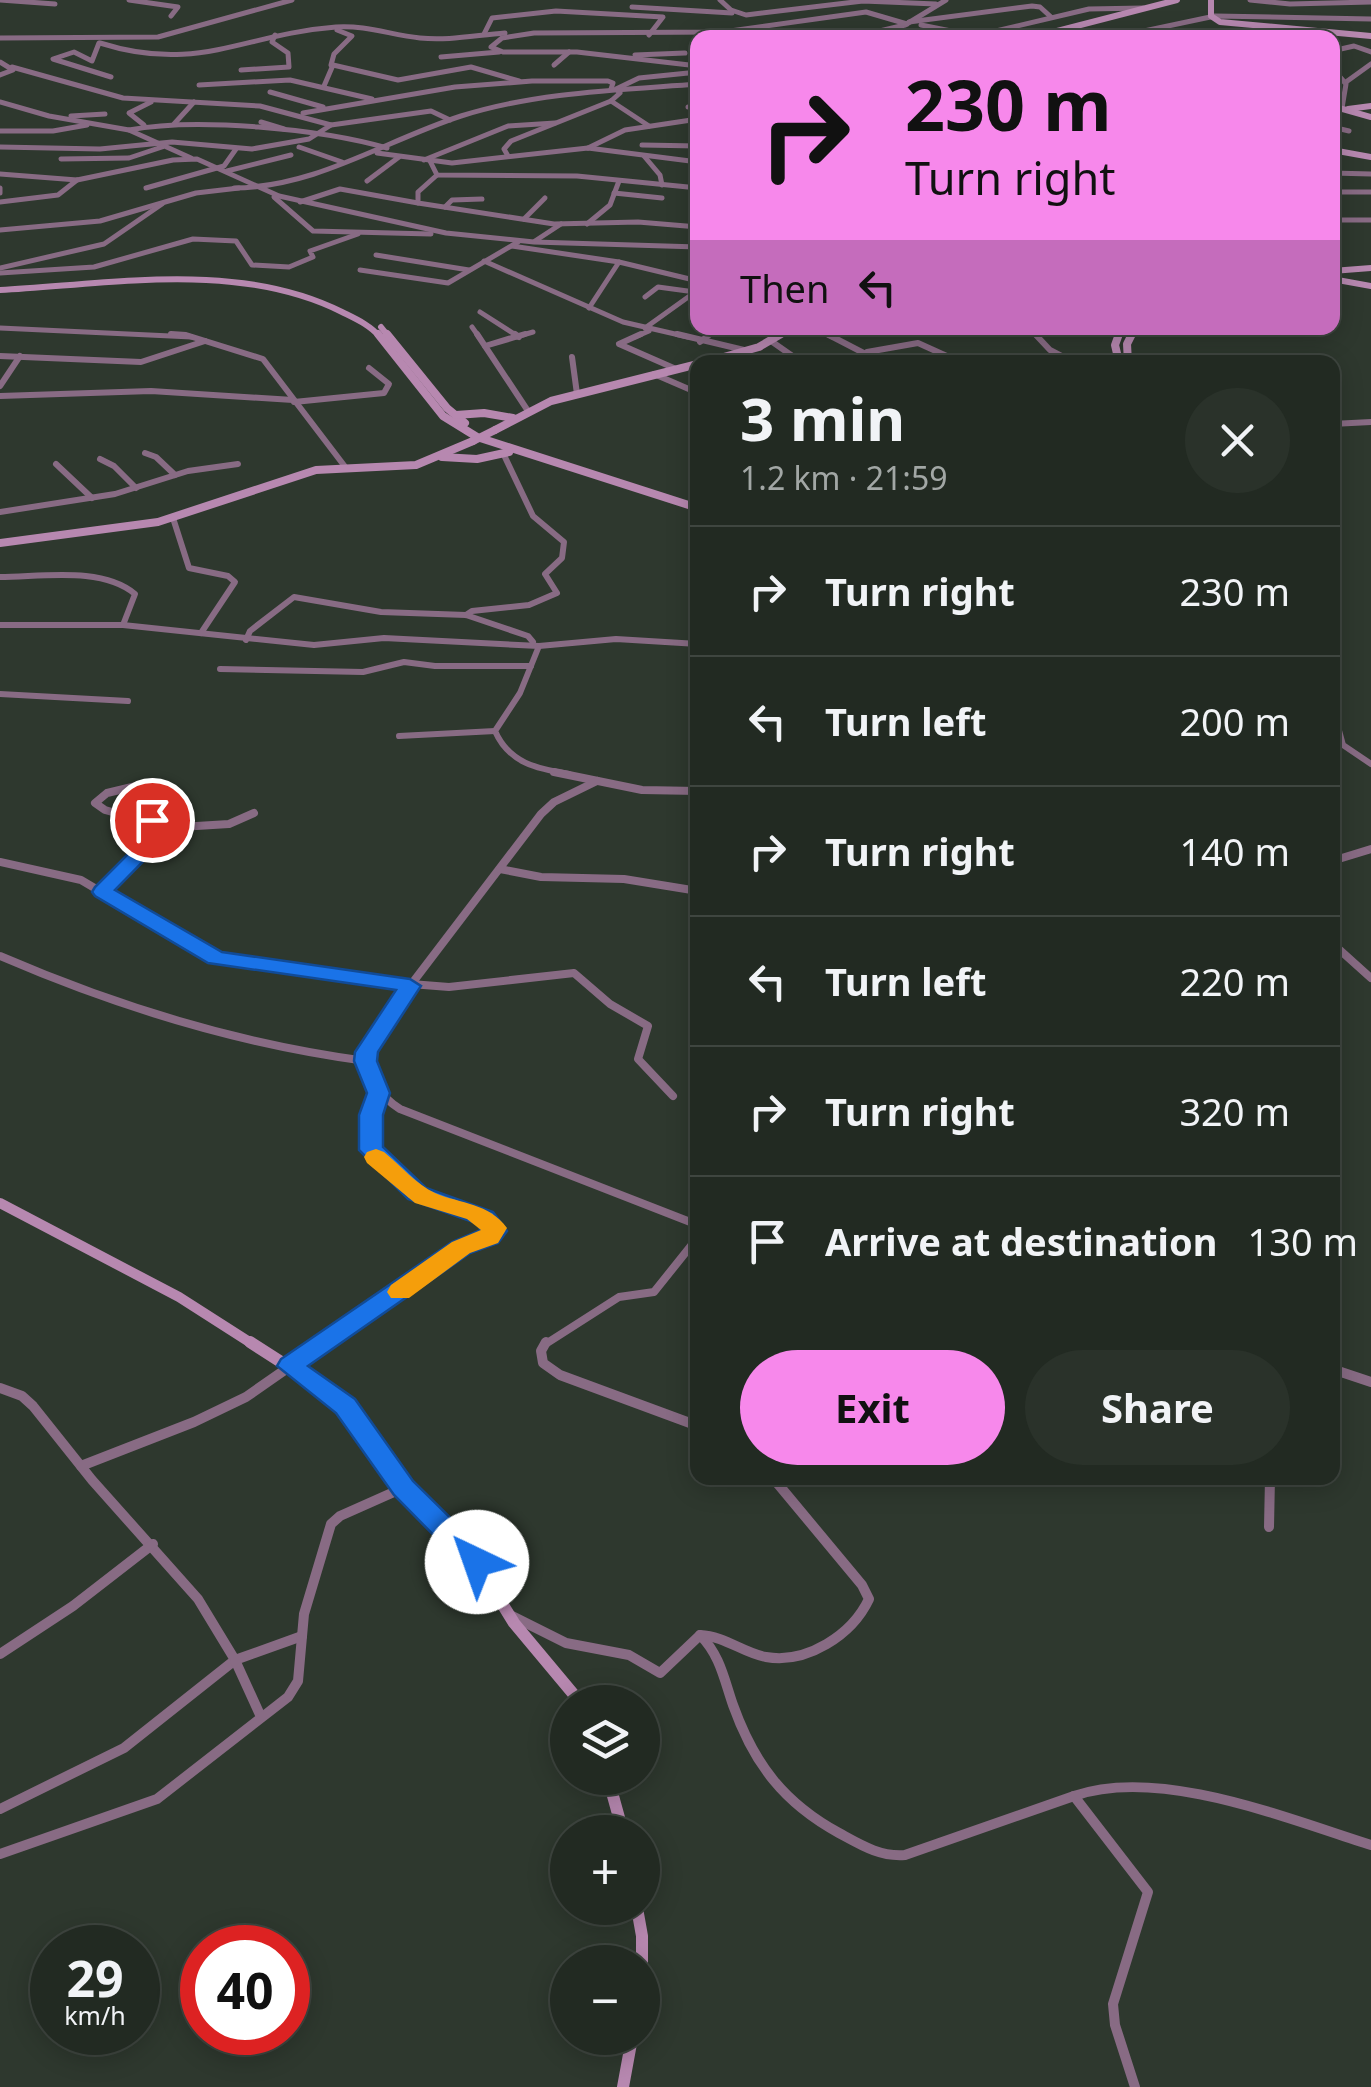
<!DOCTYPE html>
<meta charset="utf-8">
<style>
body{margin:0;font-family:"Noto Sans",sans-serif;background:#2a322a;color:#f1f3f6;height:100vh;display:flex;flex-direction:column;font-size:38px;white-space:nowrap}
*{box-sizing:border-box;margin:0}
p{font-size:32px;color:#a2a7a5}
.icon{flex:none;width:55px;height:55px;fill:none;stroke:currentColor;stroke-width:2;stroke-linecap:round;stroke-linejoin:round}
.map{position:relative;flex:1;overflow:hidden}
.panel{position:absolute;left:690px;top:355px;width:650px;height:1130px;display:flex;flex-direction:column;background:#222a22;border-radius:20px;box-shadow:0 5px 25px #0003,0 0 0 2px #3f4640}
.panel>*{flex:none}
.banner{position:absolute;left:690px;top:30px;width:650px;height:305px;border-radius:20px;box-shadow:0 5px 25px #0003,0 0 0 2px #3f4640;background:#f788eb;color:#111;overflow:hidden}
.fabs{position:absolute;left:550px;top:1685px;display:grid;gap:20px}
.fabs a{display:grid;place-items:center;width:110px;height:110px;border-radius:50%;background:#222a22;box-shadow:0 5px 25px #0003,0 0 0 2px #3f4640;font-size:50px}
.speed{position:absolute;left:30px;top:1925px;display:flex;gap:20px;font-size:50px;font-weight:700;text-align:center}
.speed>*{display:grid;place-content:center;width:130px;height:130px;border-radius:50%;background:#222a22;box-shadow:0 5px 25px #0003,0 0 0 2px #3f4640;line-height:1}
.speed small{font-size:25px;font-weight:400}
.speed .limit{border:15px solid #d22;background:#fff;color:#111}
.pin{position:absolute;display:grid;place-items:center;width:85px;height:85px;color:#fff;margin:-42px;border:5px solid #fff;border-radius:50%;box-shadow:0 2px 10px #0007}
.me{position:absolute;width:110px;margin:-55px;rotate:318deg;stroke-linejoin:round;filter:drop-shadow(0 0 8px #0008)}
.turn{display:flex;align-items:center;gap:35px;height:210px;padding:0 50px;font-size:45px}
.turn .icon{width:130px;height:130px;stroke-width:2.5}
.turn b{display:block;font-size:70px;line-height:85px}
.then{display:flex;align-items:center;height:95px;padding:0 50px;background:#0003;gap:20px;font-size:38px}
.round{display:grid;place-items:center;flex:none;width:105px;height:105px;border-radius:52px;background:#2a322a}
.summary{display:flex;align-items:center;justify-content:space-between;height:170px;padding:0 50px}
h1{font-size:60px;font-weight:700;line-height:75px}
.cta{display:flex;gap:20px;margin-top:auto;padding:20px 50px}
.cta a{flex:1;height:115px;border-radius:60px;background:#f788eb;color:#111;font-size:40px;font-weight:700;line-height:115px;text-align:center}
.cta a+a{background:#2a322a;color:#f1f3f6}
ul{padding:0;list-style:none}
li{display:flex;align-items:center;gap:30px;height:130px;padding:0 50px;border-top:2px solid #3f4640}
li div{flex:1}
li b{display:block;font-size:38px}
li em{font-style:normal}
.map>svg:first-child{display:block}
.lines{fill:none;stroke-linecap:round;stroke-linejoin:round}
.street-far3{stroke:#886b84;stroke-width:5}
.street-far2{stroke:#886b84;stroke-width:6}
.street-far1{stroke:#886b84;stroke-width:8}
.street{stroke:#886b84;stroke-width:10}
.secondary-far3{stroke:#b788b0;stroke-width:6}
.secondary-far2{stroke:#b788b0;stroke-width:8}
.secondary-far1{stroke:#b788b0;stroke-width:10}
.secondary{stroke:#b788b0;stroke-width:12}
.secondary-bridge{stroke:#b788b0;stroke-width:8}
.route{fill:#1a73e8;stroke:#114b97;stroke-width:2.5}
.slow{fill:#f59e0b}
</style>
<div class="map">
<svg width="1371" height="2087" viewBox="0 0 1371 2087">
<rect width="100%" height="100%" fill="#2e382e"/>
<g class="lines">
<!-- street-far3 -->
<g class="street-far3">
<path d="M0 0 55 4"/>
<path d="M129 0 178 7 171 16"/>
<path d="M720 0 731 10 746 15 863 1 936 4"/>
<path d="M1250 0 1290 4 1371 2"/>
<path d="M632 7 732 13"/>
<path d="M909 22 1032 6 1040 7 1051 17"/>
<path d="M921 25 971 35"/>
<path d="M484 34 492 18 556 11 663 17 649 35"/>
<path d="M0 38 158 37 292 0"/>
<path d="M850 38 905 25 946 0"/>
<path d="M966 38 1089 9 1143 8"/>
<path d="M1111 38 1215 16 1371 19"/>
<path d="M99 43 92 61 74 52 53 59 111 77"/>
<path d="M100 43C198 74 243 34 336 27 366 25 391 35 420 38 448 41 477 35 505 33"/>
<path d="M1332 51 1354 46 1371 52"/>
<path d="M635 55 685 53"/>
<path d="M441 57 499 52"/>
<path d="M0 62 13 70 0 75"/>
<path d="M331 65 334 54 352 36 337 30"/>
<path d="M554 65 569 52"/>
<path d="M698 66 577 52H503L491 47 502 38 534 33 723 32 866 12 907 24"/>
<path d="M1332 68 1346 84 1342 108"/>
<path d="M241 70 289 67 288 53 272 42 275 35"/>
<path d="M1346 82 1371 64"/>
<path d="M199 85 290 80 372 99"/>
<path d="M324 86 333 65 398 80 471 67 519 81"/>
<path d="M270 92 323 107"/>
<path d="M611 101 649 126"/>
<path d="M0 102 49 116 129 130 191 158"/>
<path d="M688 107H698"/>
<path d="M303 113 455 87 532 81H608L613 83 611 89"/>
<path d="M71 116 105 114"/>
<path d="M261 122 284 129"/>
<path d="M174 124 194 102"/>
<path d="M144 125 129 113 151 102"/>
<path d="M331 125 431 111 450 120"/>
<path d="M1332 127 1349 131"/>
<path d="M129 130C196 117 321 129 387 148"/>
<path d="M0 131H53L87 125"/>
<path d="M642 145 698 146"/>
<path d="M0 147 100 149 172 142 252 149 309 139 331 125 260 106 123 98 12 67"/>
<path d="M299 147 342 162"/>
<path d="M588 148 625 130 698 119"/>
<path d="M377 153 452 163 588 148 698 162"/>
<path d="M508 156 504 149 511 141 611 101 620 93 616 89 639 78 698 72"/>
<path d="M644 156 660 175 662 185"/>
<path d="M61 159 129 158 162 147"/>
<path d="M424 160 508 126 555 123"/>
<path d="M430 161 437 175 577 176 698 188"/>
<path d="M227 171 291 155"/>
<path d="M1332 173 1371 174"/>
<path d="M0 174 77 180 173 160 197 159 279 196 446 233 534 242 698 247"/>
<path d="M437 175 418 192V203L554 224 638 222 698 227"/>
<path d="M367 181 399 157"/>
<path d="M0 188V193"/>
<path d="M146 188 224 166 236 149"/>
<path d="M234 188C317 187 384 141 461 116 537 92 619 90 698 84"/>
<path d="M1332 192H1371"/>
<path d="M614 193 662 198"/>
<path d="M274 197 313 231 431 234"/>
<path d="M0 202 58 195 77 180"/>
<path d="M300 202 340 189 418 203"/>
<path d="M445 207 452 200 482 199"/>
<path d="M524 219 545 198"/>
<path d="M1332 220H1371"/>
<path d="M587 224 610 205 619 181"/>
<path d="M0 230 100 221 196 193 239 188"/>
<path d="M535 241 561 224"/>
<path d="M512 246 619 262 589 308"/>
<path d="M376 255 469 270"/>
<path d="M484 261 623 322 688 337"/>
<path d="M619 262 698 281"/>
<path d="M0 268 104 244 162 204"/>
<path d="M360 270 448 283 518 242"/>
<path d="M0 273 94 267 193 239 236 241 252 265 289 267 313 257 310 251 358 234"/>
<path d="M645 297 658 287 695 292"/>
<path d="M480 312 519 337"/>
<path d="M472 327 479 337"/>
<path d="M0 328 192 337"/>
<path d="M645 328 698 290"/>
<path d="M814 328 832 337"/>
<path d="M1029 328 1038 337"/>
<path d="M516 337 533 332"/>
<path d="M635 337 649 331"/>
<path d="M707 337 718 328"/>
</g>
<!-- street-far2 -->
<g class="street-far2">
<path d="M171 334 186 335 263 359 346 468"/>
<path d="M477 334 528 411"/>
<path d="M515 334 519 337"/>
<path d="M641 334 619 344 676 369"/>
<path d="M677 334 744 350"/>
<path d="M827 334 881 362"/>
<path d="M1035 334 1050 350 1073 362"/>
<path d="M771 341 801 362"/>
<path d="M700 342 710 334"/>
<path d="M485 346 525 334"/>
<path d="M867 352 918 343 960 362"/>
<path d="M0 356 141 362 205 341"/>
<path d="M572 357 577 394"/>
<path d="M654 374 698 393"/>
<path d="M0 386 20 356"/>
<path d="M0 396 151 391 293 400"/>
<path d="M294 402 384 393 389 384 369 368"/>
<path d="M1332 424 1371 422"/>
<path d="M694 438 698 436"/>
<path d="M145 453 156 457 175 475"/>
<path d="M100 459 114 466 136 488"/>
<path d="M56 464 92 498"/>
<path d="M0 512 115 494 188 471 238 464"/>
<path d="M173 518 189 568 228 576 235 582 201 633"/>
<path d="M0 577C41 577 102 566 135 594L123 625"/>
<path d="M466 615 472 611 529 605 557 593 545 574 562 558 564 542 533 516 503 453"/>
<path d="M0 625H123L314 645 384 638 539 646 616 639 698 644"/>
<path d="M246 640 250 631 294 597 381 612 466 615 528 636 533 642"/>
<path d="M539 646 520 693 495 731C509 763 537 769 569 774"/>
<path d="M220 669 363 672 404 662 435 666H531"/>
<path d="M0 694 128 701"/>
<path d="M1332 705 1343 745 1371 764"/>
<path d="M399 736 495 731"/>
</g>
<!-- street-far1 -->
<g class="street-far1">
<path d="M554 772 642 790 698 791"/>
<path d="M597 781 554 802 541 814 410 986 366 1052C373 1078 376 1094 400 1109L698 1225"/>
<path d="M153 782 107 793 95 803 105 810 167 827"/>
<path d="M1332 861 1371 849"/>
<path d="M0 862 81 880 201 951 226 960 360 980 449 987 574 973 610 1004 648 1026 638 1059 673 1096"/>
<path d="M500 869 541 877 624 879 698 891"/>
<path d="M102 891 164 828 229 824 254 813"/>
<path d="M1332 943 1371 978"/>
<path d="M0 956C118 1007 238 1044 366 1061"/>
<path d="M321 1345 461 1248 493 1235 494 1228 476 1213 417 1194 373 1154 371 1115 379 1093"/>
<path d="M544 1345 619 1297 654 1292 698 1237"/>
</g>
<!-- street -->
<g class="street">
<path d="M546 1342 541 1351 543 1363 560 1375 698 1426"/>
<path d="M1332 1369 1371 1382"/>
<path d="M0 1388 22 1396 33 1406 92 1480 198 1599 235 1660 124 1748 0 1809"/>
<path d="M81 1466 194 1422 246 1397 325 1342"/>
<path d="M1269 1527 1270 1478"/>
<path d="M512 1616 566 1643 629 1655 660 1673 700 1635C720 1655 724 1679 733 1705 754 1764 784 1803 839 1833 861 1845 880 1857 905 1855L1074 1796"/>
<path d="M700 1635C725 1636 743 1653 766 1657 807 1664 852 1635 869 1599L862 1585 773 1478"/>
<path d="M0 1654 73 1606 153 1544"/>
<path d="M261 1717 235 1660 302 1636"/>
<path d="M0 1854 157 1799 288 1697 298 1681 304 1614 331 1524 340 1516 403 1488"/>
<path d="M1135 2087 1115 2025 1113 2004 1148 1892 1074 1796C1159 1766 1288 1819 1371 1845"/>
</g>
<!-- secondary-far3 -->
<g class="secondary-far3">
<path d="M1211 0V16L1220 22 1371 36"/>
<path d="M1030 38 1177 0"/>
<path d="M1332 106 1371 117"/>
<path d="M1348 109 1371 106"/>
<path d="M1332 150 1371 157"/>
<path d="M1332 271 1371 268"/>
<path d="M1332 279 1371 286"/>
<path d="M0 290C111 284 239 260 342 312 356 319 370 325 380 337"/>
<path d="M381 327 389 337"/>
<path d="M776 337 792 328"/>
<path d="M1118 337 1122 328"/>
<path d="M1131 337 1136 328"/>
</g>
<!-- secondary-far2 -->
<g class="secondary-far2">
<path d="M378 334 443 416 477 437 698 508"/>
<path d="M387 334 447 408 465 423"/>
<path d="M706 362 759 347 781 334"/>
<path d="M1119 362 1115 345 1119 334"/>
<path d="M1128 362 1127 344 1132 334"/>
<path d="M456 415 484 413 513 418"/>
<path d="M495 430 551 401 698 364"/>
<path d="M442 457 477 459 509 452"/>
<path d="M0 543 158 522 316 470 416 465 473 441"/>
</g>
<!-- secondary-far1 -->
<path class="secondary-far1" d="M0 1203 179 1297 254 1345"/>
<!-- secondary -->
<g class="secondary">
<path d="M250 1342 331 1394 362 1426 403 1488 471 1553 514 1623 580 1702"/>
<path d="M608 1778 623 1832"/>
<path d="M637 1908 642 1936V1985"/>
<path d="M623 2087 632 2038"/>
</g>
<!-- secondary-bridge -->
<path class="secondary-bridge" d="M473 441 495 430"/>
</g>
<!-- route -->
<path class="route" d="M152 814 177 827 115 890 222 952 410 979 421 986 378 1052 377 1061 390 1093 383 1115V1147L426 1188 493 1212 507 1231 498 1243 470 1253 308 1366 355 1399 413 1481 487 1554 491 1562 487 1569 477 1573 467 1569 394 1495 336 1413 277 1366 281 1359 452 1242 481 1230 476 1223 408 1199 359 1150V1115L367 1093 354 1061 355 1052 396 990 208 963 95 896 92 892 95 887 153 829 142 820Z"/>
<!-- slow -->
<path class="slow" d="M376 1149 384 1152C400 1165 417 1185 435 1193 461 1204 489 1203 507 1228L498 1243 470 1253 409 1298H391L387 1292 391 1285 452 1242 481 1230 467 1219 415 1203 367 1163 364 1157 367 1152Z"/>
</svg>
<div class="fabs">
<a><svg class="icon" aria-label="layers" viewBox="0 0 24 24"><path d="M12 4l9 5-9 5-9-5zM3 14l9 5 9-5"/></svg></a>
<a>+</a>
<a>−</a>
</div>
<div class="speed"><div>29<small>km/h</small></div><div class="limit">40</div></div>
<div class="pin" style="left:152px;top:820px;background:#d93025"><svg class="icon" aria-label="arrive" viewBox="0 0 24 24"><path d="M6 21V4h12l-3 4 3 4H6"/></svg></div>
<svg class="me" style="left:477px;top:1562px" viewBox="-20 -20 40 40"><circle r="19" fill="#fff"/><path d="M0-13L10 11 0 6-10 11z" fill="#1a73e8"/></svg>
<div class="banner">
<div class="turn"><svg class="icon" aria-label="right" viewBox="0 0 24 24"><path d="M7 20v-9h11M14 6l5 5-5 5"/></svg><div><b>230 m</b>Turn right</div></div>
<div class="then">Then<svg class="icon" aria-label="left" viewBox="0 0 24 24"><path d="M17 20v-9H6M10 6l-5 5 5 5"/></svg></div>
</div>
<section class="panel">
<div class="summary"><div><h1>3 min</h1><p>1.2 km · 21:59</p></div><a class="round"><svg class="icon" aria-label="close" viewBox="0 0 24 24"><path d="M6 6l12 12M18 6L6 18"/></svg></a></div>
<ul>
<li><svg class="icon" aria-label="right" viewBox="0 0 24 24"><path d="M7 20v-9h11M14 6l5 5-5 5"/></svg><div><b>Turn right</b></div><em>230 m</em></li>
<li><svg class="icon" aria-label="left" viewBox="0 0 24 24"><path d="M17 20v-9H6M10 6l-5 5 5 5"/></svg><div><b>Turn left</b></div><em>200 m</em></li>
<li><svg class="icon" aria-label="right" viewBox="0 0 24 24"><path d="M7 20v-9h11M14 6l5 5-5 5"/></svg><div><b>Turn right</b></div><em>140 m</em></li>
<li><svg class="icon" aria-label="left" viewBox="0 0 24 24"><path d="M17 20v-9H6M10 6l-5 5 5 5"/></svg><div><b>Turn left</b></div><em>220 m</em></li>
<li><svg class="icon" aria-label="right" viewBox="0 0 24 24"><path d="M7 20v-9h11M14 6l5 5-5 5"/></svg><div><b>Turn right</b></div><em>320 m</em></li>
<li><svg class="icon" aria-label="arrive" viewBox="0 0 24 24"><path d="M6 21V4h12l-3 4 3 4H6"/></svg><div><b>Arrive at destination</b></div><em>130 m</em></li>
</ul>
<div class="cta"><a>Exit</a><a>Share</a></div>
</section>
</div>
